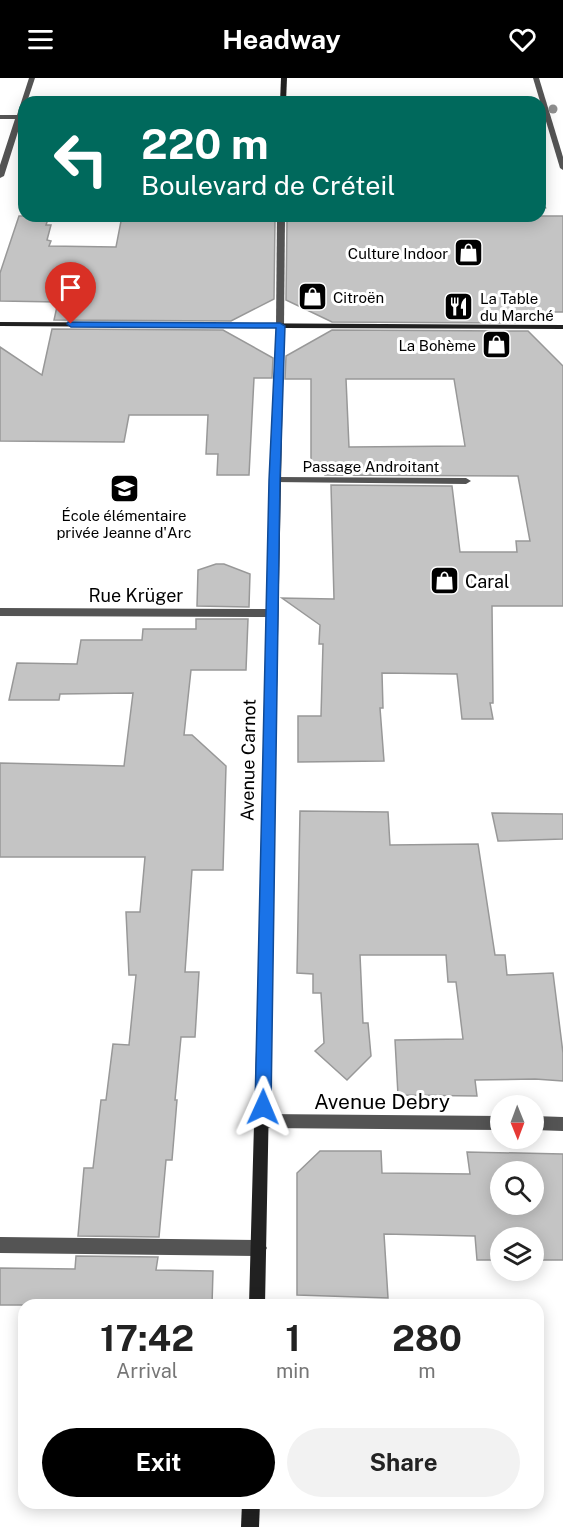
<!DOCTYPE html>
<meta charset="utf-8">
<style>
:root{--surface:#fff;--page:#f2f2f2;--text:#222;--muted:#767676;--accent:#000}
body{margin:0;font-family:"Public Sans",sans-serif;background:var(--page);color:var(--text);height:100vh;display:flex;flex-direction:column;font-size:22px;white-space:nowrap}
*{box-sizing:border-box;margin:0}
p{font-size:20px;color:var(--muted)}
.icon{flex:none;width:33px;height:33px;fill:none;stroke:currentColor;stroke-width:2;stroke-linecap:round;stroke-linejoin:round}
.map{position:relative;flex:1;overflow:hidden}
.sheet{position:absolute;left:18px;top:1221px;width:526px;height:210px;display:flex;flex-direction:column;background:var(--surface);border-radius:18px;box-shadow:0 3px 15px #0003}
.sheet>*{flex:none}
.hud{position:absolute;left:18px;top:18px;width:528px;height:126px;border-radius:18px;box-shadow:0 3px 15px #0003;background:#00695c;color:#fff;overflow:hidden}
.needle{width:39px;rotate:179deg}
.controls{position:absolute;left:490px;top:1017px;display:grid;gap:12px}
.controls a{display:grid;place-items:center;width:54px;height:54px;border-radius:50%;background:var(--surface);box-shadow:0 3px 15px #0003;font-size:30px}
.pin{position:absolute;display:grid;place-items:center;width:51px;height:51px;color:#fff;margin:-62px -26px;border-radius:50% 50% 50% 0;rotate:-45deg;box-shadow:0 0 6px #0007}
.pin .icon{rotate:45deg}
.me{position:absolute;width:66px;margin:-33px;rotate:1deg;stroke-linejoin:round;filter:drop-shadow(0 0 4px #0008)}
.turn{display:flex;align-items:center;gap:21px;height:126px;padding:0 24px;font-size:27px}
.turn .icon{width:78px;height:78px;stroke-width:2.5}
.turn b{display:block;font-size:42px;line-height:51px}
.eta{display:flex;justify-content:space-evenly;align-items:center;height:102px;text-align:center}
.eta b{font-size:36px;font-weight:700;line-height:42px}
.button{display:flex;gap:12px;margin-top:auto;padding:12px 24px}
.button a{flex:1;height:69px;border-radius:36px;background:var(--accent);color:#fff;font-size:24px;font-weight:700;line-height:69px;text-align:center}
.button a+a{background:var(--page);color:var(--text)}
header{display:flex;justify-content:space-between;align-items:center;height:78px;padding:0 24px;background:var(--accent);color:#fff;font-size:27px;font-weight:700}
.map>svg:first-child{display:block}
.building{fill:#c4c4c4;stroke:#989898;stroke-width:1.5;fill-rule:evenodd}
.lines{fill:none;stroke-linecap:round;stroke-linejoin:round}
.path{stroke:#767676;stroke-width:2;stroke-dasharray:1 1.5;stroke-linecap:butt}
.lane{fill:#545454;fill-rule:evenodd}
.street{fill:#545454;fill-rule:evenodd}
.secondary{fill:#212121;fill-rule:evenodd}
.tree{fill:#8e8e8e}
.route{fill:#1a73e8;stroke:#114b97;stroke-width:1.5}
.labels{text-anchor:middle;dominant-baseline:central;stroke-width:6;stroke-linejoin:round;paint-order:stroke}
.far-poi-label{font-size:15px;fill:#000;stroke:#fff;text-anchor:end}
.far-street-label{font-size:15px;fill:#000;stroke:#fff}
.poi-label{font-size:18px;fill:#000;stroke:#fff;text-anchor:start}
.street-label{font-size:18px;fill:#000;stroke:#fff}
.near-street-label{font-size:21px;fill:#000;stroke:#fff}
</style>
<header><svg class="icon" aria-label="menu" viewBox="0 0 24 24"><path d="M4 6h16M4 12h16M4 18h16"/></svg>Headway<svg class="icon" aria-label="heart" viewBox="0 0 24 24"><path d="M12 20l-8-8c-3-5 5-10 8-4 3-6 11-1 8 4z"/></svg></header>
<div class="map">
<svg width="563" height="1449" viewBox="0 0 563 1449">
<rect width="100%" height="100%" fill="#fff"/>
<g class="building">
<polygon points="19,138 49,138 46,147 51,147 47,162 51,163 49,168 116,169 122,138 220,138 220,141 275,142 274,221 231,243 54,242 58,224 0,223 0,195"/>
<polygon points="300,138 563,138 563,234 511,234 521,245 332,244 286,222 287,142 300,142"/>
<polygon points="52,251 223,252 273,280 272,300 254,300 249,397 217,397 218,376 206,376 208,337 129,337 124,364 0,363 0,269 42,297"/>
<path d="M332,252L528,253L563,288V528H492L493,625H490L493,641H462L457,596L382,595L383,630H380L384,683L298,684V638H321L323,566H319L320,547L282,520L334,521L331,407L452,408L460,474H517L516,463H530L518,398L325,397L324,388H311V301H285L286,278ZM346,301H454L465,368L349,369Z"/>
<polygon points="216,486 224,486 250,496 249,529 197,528 198,492"/>
<polygon points="196,541 248,541 246,592 191,592 184,657 192,657 226,688 223,792 192,792 185,894 199,894 195,959 181,959 175,1022 177,1022 172,1082 166,1082 159,1159 78,1158 84,1090 93,1090 101,1022 106,1022 113,966 129,967 136,897 129,897 126,834 140,834 145,779 0,779 0,685 124,688 133,615 60,616 59,622 9,622 17,585 77,586 81,562 142,562 143,551 196,551"/>
<polygon points="300,733 388,734 390,767 478,766 495,877 505,877 507,897 553,895 563,975 563,1003 535,1001 475,1002 477,1018 398,1017 395,962 463,961 456,904 448,904 446,877 360,877 363,945 368,945 371,978 347,1002 315,973 324,965 321,915 313,915 313,896 297,895"/>
<polygon points="492,735 563,736 563,761 498,763"/>
<path d="M320,1073H381L382,1095L470,1096L467,1074L563,1076V1182H534V1160H501V1182H477L475,1158L384,1156L388,1220L297,1217V1095ZM501,1094H534V1126H501Z"/>
<polygon points="76,1178 158,1179 156,1192 213,1193 212,1227 0,1227 0,1190 75,1191"/>
</g>
<g class="lines">
<polyline class="path" points="543,131 547,129"/>
<g class="lane">
<polygon points="275,399 466,400 471,403 466,406 272,404 270,402"/>
<polygon points="0,1159 259,1162 264,1165 267,1170 264,1175 259,1178 0,1175"/>
</g>
<g class="street">
<polygon points="29,0 35,0 27,24 24,24 24,41 22,41 4,98 0,100 0,87 15,41 0,41 0,37 17,37"/>
<polygon points="533,0 539,0 563,79 563,92 560,90"/>
<polygon points="277,138 285,138 284,248 280,250 276,248"/>
<polygon points="0,530 272,531 277,535 272,539 0,538"/>
<polygon points="263,1036 501,1038 501,1052 263,1050 258,1048 256,1043 258,1038"/>
<polygon points="534,1038 563,1039 563,1053 534,1052"/>
</g>
<g class="secondary">
<polygon points="281,0 287,0 286,24 280,24"/>
<polygon points="0,244 563,247 563,251 284,250 265,1227 249,1227 276,250 0,248"/>
<polygon points="242,1425 260,1425 259,1449 241,1449"/>
</g>
</g>
<circle class="tree" cx="553" cy="31" r="4.5"/>
<polygon class="route" points="68,244 280,245 285,248 280,402 271,1029 269,1034 263,1037 257,1034 255,1029 269,402 276,250 71,249 67,246"/>
<defs>
<symbol id="shop-square" viewBox="-11 -11 22 22"><rect x="-9" y="-9" width="18" height="18" rx="4" fill="#000" stroke="#fff"/><path d="M-5-2.5h2.3a2.7 3.5 0 0 1 5.4 0H5L5.5 6h-11ZM-1.5-2.5h3a1.5 2.3 0 0 0-3 0Z" fill="#fff"/></symbol>
<symbol id="restaurant-square" viewBox="-11 -11 22 22"><rect x="-9" y="-9" width="18" height="18" rx="4" fill="#000" stroke="#fff"/><path d="M-5-6h1v4h1v-4h1v4h1v-4h1v5L-1.5 .5V6h-2V.5L-5-1ZM5-6V6H3V1.5H1.5Q1.5-4 5-6Z" fill="#fff"/></symbol>
<symbol id="school-square" viewBox="-11 -11 22 22"><rect x="-9" y="-9" width="18" height="18" rx="4" fill="#000" stroke="#fff"/><path d="M0-5L7-2L0 1L-7-2ZM-4 1L0 2.5L4 1V4Q0 6-4 4Z" fill="#fff"/></symbol>
</defs>
<g fill-rule="evenodd">
<use href="#shop-square" x="452" y="158" width="33" height="33"/>
<use href="#shop-square" x="296" y="202" width="33" height="33"/>
<use href="#restaurant-square" x="442" y="212" width="33" height="33"/>
<use href="#shop-square" x="480" y="250" width="33" height="33"/>
<use href="#school-square" x="108" y="394" width="33" height="33"/>
<use href="#shop-square" x="428" y="486" width="33" height="33"/>
</g>
<g class="labels">
<g class="far-poi-label">
<text x="448" y="175">Culture Indoor</text>
<text x="333" y="219" text-anchor="start">Citroën</text>
<text x="480" y="220" text-anchor="start">La Table<tspan x="480" dy="17">du Marché</tspan></text>
<text x="476" y="267">La Bohème</text>
<text x="124" y="437" text-anchor="middle">École élémentaire<tspan x="124" dy="17">privée Jeanne d'Arc</tspan></text>
</g>
<g class="far-street-label">
<text x="371" y="388">Passage Androitant</text>
</g>
<g class="poi-label">
<text x="465" y="503">Caral</text>
</g>
<g class="street-label">
<text x="136" y="517">Rue Krüger</text>
<text transform="translate(248 682) rotate(-89)">Avenue Carnot</text>
</g>
<g class="near-street-label">
<text x="382" y="1023">Avenue Debry</text>
</g>
</g>
</svg>
<div class="controls">
<a><svg class="needle" viewBox="-14 -14 28 28"><path d="M0-13l5 13h-10z" fill="#e53935"/><path d="M0 13l5-13h-10z" fill="#767676"/></svg></a>
<a><svg class="icon" aria-label="search" viewBox="0 0 24 24"><circle cx="10" cy="10" r="6"/><path d="M15 15l6 6"/></svg></a>
<a><svg class="icon" aria-label="layers" viewBox="0 0 24 24"><path d="M12 4l9 5-9 5-9-5zM3 14l9 5 9-5"/></svg></a>
</div>
<div class="pin" style="left:71px;top:246px;background:#d93025"><svg class="icon" aria-label="arrive" viewBox="0 0 24 24"><path d="M6 21V4h12l-3 4 3 4H6"/></svg></div>
<svg class="me" style="left:263px;top:1029px" viewBox="-20 -20 40 40"><path d="M0-17L14 15 0 8-14 15z" fill="#1a73e8" stroke="#fff" stroke-width="4"/></svg>
<div class="hud">
<div class="turn"><svg class="icon" aria-label="left" viewBox="0 0 24 24"><path d="M17 20v-9H6M10 6l-5 5 5 5"/></svg><div><b>220 m</b>Boulevard de Créteil</div></div>
</div>
<section class="sheet">
<div class="eta">
<div><b>17:42</b><p>Arrival</p></div>
<div><b>1</b><p>min</p></div>
<div><b>280</b><p>m</p></div>
</div>
<div class="button"><a>Exit</a><a>Share</a></div>
</section>
</div>
